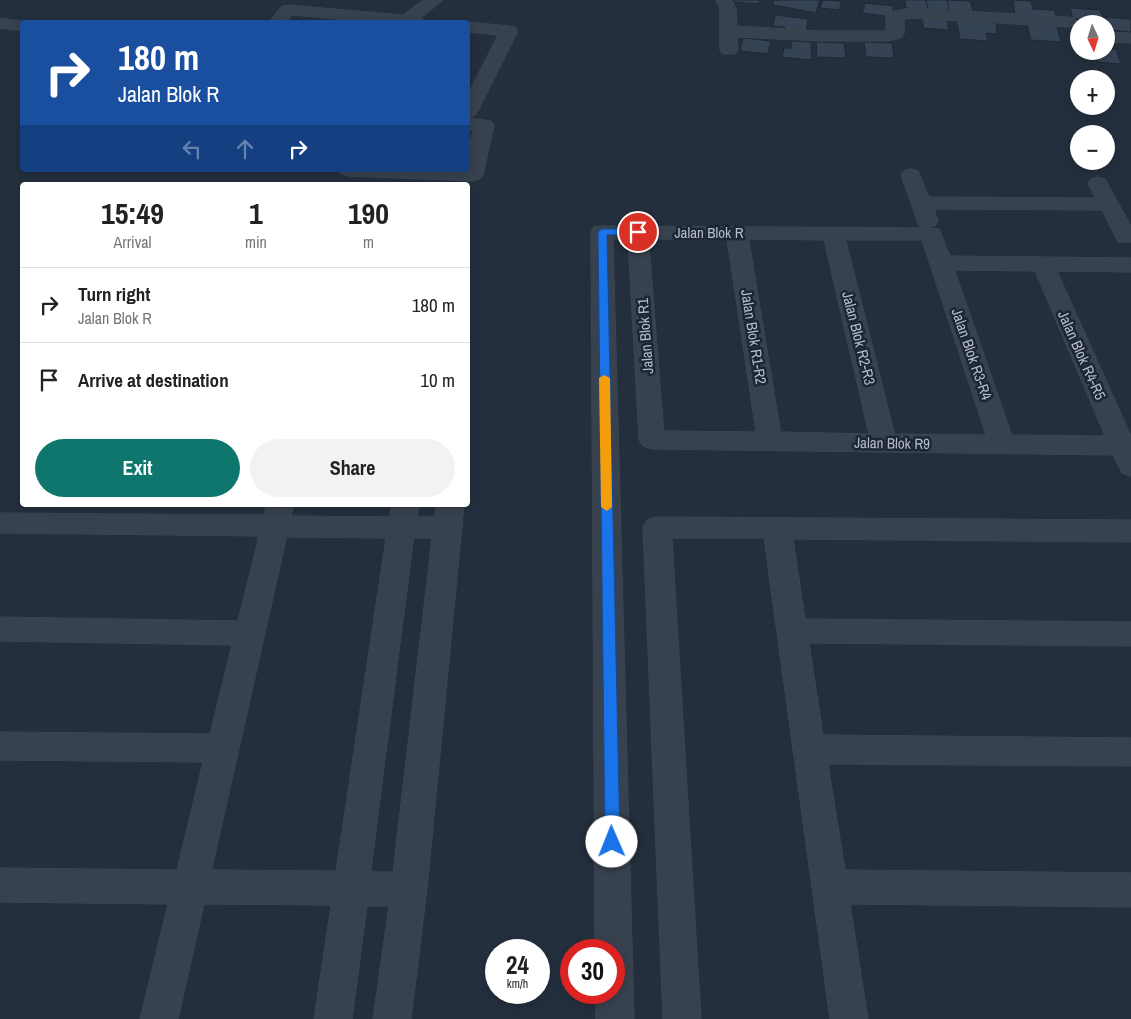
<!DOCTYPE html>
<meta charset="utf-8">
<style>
:root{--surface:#fff;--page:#f2f2f2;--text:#222;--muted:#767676;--line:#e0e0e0;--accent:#0f766e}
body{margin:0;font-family:"Archivo Narrow",sans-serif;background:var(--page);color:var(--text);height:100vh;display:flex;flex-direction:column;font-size:19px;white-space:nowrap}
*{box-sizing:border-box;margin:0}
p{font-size:16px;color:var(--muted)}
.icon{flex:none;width:28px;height:28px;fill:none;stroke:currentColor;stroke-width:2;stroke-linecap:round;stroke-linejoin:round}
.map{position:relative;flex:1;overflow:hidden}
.details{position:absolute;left:20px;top:182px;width:450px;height:325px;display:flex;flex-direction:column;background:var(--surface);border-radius:5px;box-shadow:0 2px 8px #0003}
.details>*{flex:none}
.guide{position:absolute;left:20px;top:20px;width:450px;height:152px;border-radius:5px;box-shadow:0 2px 8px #0003;background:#1a4fa0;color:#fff;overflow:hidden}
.needle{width:32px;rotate:176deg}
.buttons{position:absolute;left:1070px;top:15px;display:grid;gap:10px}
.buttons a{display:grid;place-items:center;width:45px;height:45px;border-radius:50%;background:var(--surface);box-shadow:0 2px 8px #0003;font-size:25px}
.speed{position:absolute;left:485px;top:939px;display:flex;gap:10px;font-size:25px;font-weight:700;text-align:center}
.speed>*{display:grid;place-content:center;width:65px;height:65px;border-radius:50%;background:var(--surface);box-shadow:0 2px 8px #0003;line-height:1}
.speed small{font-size:12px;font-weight:400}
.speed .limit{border:8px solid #d22;background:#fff;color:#111}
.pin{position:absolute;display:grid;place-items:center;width:42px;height:42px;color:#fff;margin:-21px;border:2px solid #fff;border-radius:50%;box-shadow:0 1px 5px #0007}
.me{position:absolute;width:55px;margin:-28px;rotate:359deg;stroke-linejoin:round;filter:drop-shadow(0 0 4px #0008)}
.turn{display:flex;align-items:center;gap:18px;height:105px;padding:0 15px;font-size:22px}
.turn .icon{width:65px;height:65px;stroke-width:2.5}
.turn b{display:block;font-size:35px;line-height:42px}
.lanes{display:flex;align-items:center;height:48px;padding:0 15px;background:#0003;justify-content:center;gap:25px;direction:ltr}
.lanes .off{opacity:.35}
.eta{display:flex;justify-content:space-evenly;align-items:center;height:85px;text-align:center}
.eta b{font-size:30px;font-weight:700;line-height:35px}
.primary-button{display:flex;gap:10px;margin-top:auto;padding:10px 15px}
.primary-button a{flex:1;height:58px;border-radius:30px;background:var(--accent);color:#fff;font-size:20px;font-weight:700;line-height:58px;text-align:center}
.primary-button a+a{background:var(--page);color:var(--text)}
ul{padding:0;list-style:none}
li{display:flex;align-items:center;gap:15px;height:75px;padding:0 15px;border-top:1px solid var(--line)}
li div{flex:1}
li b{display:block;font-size:19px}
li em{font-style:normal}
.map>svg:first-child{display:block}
.building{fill:#364354;stroke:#1f2835}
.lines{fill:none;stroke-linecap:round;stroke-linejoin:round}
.minor-casing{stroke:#414a57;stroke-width:1}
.minor{fill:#38414e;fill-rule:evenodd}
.route{fill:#1a73e8;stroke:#114b97}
.slow{fill:#f59e0b}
.labels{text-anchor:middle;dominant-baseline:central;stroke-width:5;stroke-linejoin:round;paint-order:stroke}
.street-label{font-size:15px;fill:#b4bcc9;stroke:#1d2633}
</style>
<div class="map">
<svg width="1131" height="1019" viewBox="0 0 1131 1019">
<rect width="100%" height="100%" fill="#242f3e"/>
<g class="building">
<polygon points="734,0 759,0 759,4 734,2"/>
<polygon points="774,0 820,0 816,13 773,5"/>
<polygon points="823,0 842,1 839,10 820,8"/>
<polygon points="905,0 926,0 928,9 906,8"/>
<polygon points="926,0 947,0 949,10 928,9"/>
<polygon points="947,0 970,1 973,12 949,10"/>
<polygon points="1013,0 1031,1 1033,9 1054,10 1057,18 1015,15"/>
<polygon points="865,3 894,6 892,17 862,13"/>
<polygon points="1070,8 1100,10 1104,21 1073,19"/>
<polygon points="775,15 808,19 806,33 784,31 785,27 773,26"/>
<polygon points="921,16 946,17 949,30 924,28"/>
<polygon points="1106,17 1131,19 1131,32 1110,30"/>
<polygon points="956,18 983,20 984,22 996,23 997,34 986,33 988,41 960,39"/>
<polygon points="1073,19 1104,21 1104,24 1079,24 1079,31 1077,31"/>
<polygon points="1026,21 1056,23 1061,42 1031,40"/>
<polygon points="743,38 771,41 768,54 740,51"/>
<polygon points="791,41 811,42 812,60 782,57 784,48 792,48"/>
<polygon points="816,42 844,43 846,58 817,57"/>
<polygon points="864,42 892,43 894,58 866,57"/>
<polygon points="1106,49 1116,49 1121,64 1098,62 1094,51 1106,51"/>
</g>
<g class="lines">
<defs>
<g id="minor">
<polygon points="424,0 443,0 421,18 426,22 368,22 292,15 287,22 269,22 282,6 288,5 402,15"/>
<polygon points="716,0 732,0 736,9 737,26 820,31 886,31 886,16 889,12 911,8 1068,17 1074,18 1077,22 1074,26 1068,27 911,18 904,19 904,34 901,38 887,41 820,41 737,37 738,50 735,54 723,54 720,50 720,9"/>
<polygon points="0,18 28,22 22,22 22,31 0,28"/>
<polygon points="465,22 468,22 509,26 515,27 518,31 478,111 475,115 468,117 468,94 498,35 468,32 468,22"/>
<polygon points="1106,32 1131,33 1131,43 1106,42"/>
<polygon points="468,118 491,121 494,125 483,175 480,179 473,181 348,176 341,174 338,170 468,170 468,155 473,130 468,130"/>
<polygon points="911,169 918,171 929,197 1095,198 1088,183 1091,179 1098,177 1105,179 1131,226 1131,242 1118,242 1102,210 934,209 938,221 935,226 927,227 919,226 901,175 904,171"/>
<path d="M602,226L931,228L939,229L950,256L1131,258V272L1057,271L1131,436V476L1122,473L1113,455L652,449L643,446L639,440L628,239H613L634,1019H596V992H614V950H595L591,232L594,227ZM649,239H727L756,432L664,431ZM749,239L824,240L869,434L781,432ZM846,240H922L986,435L895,434ZM955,270L1035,271L1105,436L1012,435Z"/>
<path d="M266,505H294L291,516L390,517L391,505H419L417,517H435L436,505H464L427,889L411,1019H373L389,906H367L352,1019H314L331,905L204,904L178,1019H140L168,904L0,902V868L177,870L203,762L0,760V732L210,734L232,645L0,641V617L238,621L259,536L0,533V513L264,515ZM287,537L386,538L336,871L212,870ZM414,538H432L393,872H371Z"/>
<polygon points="657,517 1131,520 1131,542 793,539 805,619 1131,622 1131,646 809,643 823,735 1131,738 1131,766 828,764 845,870 1131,873 1131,907 850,904 868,1019 830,1019 764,538 672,538 701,1019 663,1019 643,527 647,520"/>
</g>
</defs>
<use href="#minor" class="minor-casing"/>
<use href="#minor" class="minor"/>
</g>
<polygon class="route" points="638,229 641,230 641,234 607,235 620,842 617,847 612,849 607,847 605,842 598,232 602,229"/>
<polygon class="slow" points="604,375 610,378 612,507 607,511 601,507 599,378"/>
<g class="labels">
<g class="street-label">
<text x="709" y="232">Jalan Blok R</text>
<text transform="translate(645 336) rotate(-94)">Jalan Blok R1</text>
<text transform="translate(754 337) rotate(81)">Jalan Blok R1-R2</text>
<text transform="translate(859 338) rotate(76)">Jalan Blok R2-R3</text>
<text transform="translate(972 354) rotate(71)">Jalan Blok R3-R4</text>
<text transform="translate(1082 355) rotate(66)">Jalan Blok R4-R5</text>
<text transform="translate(892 443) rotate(1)">Jalan Blok R9</text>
</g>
</g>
</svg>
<div class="buttons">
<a><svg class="needle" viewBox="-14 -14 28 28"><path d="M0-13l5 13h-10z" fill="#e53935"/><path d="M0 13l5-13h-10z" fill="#767676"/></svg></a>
<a>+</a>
<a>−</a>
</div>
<div class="speed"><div>24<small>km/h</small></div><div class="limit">30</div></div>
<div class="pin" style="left:638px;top:232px;background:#d93025"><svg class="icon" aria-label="arrive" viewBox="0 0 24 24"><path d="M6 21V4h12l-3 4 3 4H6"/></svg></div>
<svg class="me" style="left:612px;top:842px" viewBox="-20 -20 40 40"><circle r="19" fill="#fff"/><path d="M0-13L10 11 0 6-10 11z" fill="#1a73e8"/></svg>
<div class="guide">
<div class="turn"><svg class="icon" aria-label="right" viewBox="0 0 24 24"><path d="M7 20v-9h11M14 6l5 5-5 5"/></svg><div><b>180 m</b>Jalan Blok R</div></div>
<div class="lanes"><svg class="icon off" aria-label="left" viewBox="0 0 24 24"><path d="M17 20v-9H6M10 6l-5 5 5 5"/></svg><svg class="icon off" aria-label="ahead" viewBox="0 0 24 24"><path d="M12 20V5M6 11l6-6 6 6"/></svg><svg class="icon" aria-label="right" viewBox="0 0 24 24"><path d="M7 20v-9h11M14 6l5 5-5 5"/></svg></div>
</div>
<section class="details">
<div class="eta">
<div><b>15:49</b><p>Arrival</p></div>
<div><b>1</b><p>min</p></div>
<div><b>190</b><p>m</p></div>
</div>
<ul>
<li><svg class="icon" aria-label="right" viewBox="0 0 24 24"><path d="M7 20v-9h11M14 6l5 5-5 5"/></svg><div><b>Turn right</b><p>Jalan Blok R</p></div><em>180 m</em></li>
<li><svg class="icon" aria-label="arrive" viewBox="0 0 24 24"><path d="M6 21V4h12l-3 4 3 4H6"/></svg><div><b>Arrive at destination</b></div><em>10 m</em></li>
</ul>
<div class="primary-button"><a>Exit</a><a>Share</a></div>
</section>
</div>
